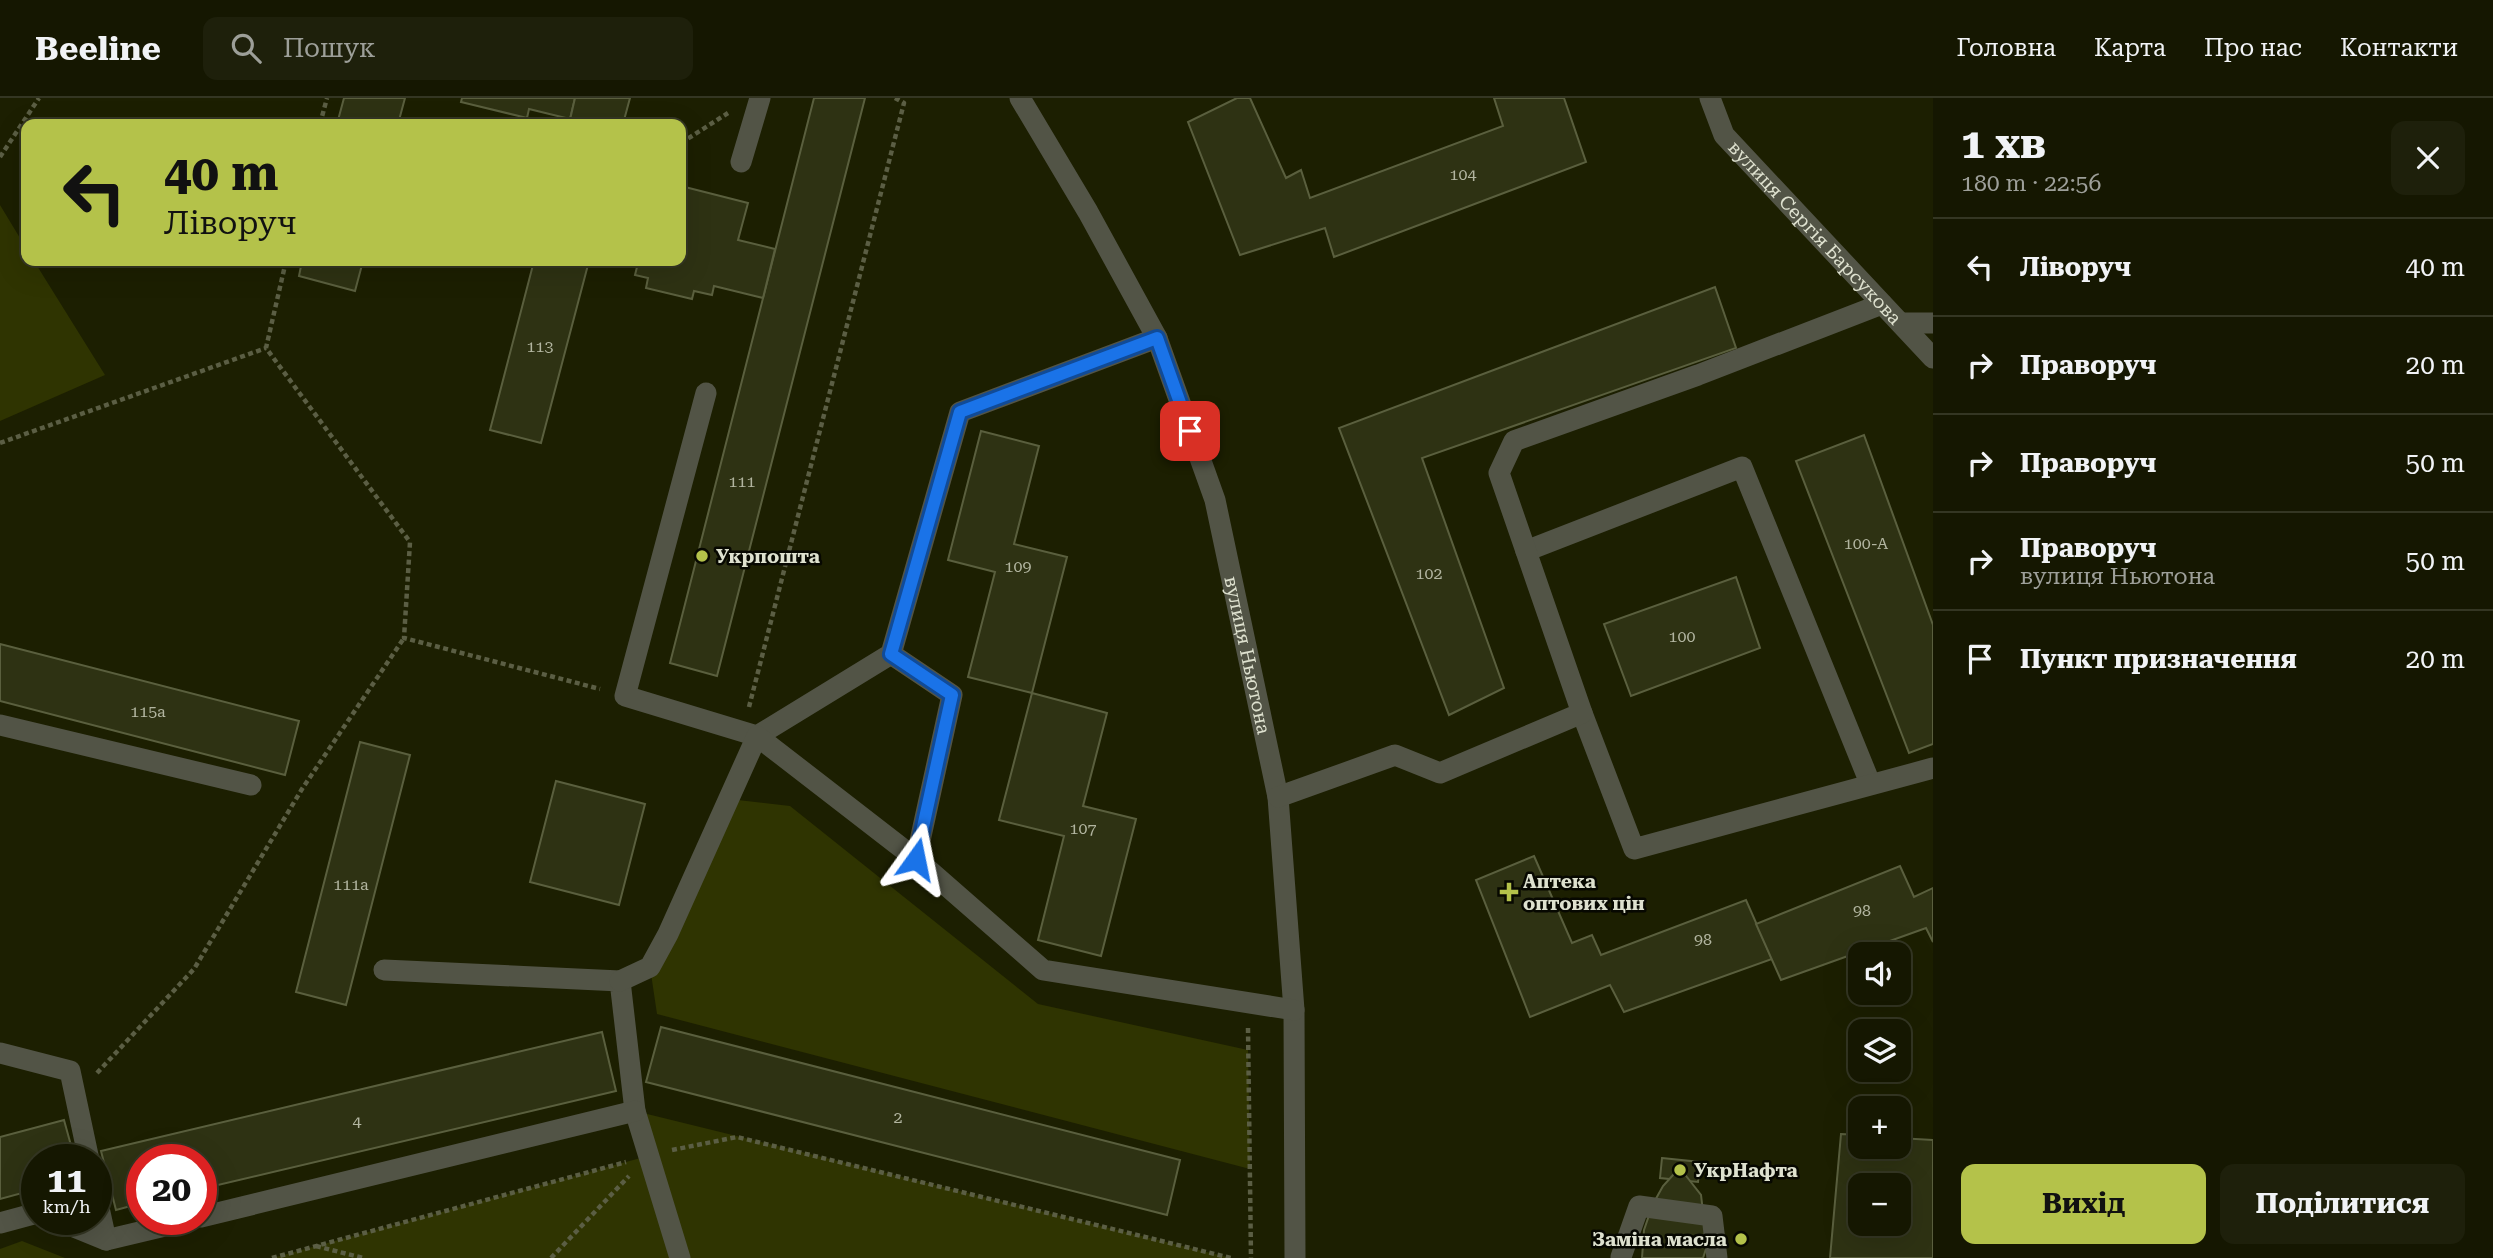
<!DOCTYPE html>
<html lang="uk">
<meta charset="utf-8">
<style>
:root{--surface:#151701;--page:#1e200b;--text:#f1f3f6;--muted:#9d9f99;--line:#343623;--accent:#b4c24a}
body{margin:0;font-family:"Roboto Serif",serif;background:var(--page);color:var(--text);height:100vh;display:flex;flex-direction:column;font-size:26px;white-space:nowrap}
*{box-sizing:border-box;margin:0}
p{font-size:23px;color:var(--muted)}
.icon{flex:none;width:38px;height:38px;fill:none;stroke:currentColor;stroke-width:2;stroke-linecap:round;stroke-linejoin:round}
.map{position:relative;flex:1;overflow:hidden}
.panel{display:flex;flex-direction:column;background:var(--surface);width:560px}
.panel>*{flex:none}
.top-card{position:absolute;left:21px;top:21px;width:665px;height:147px;border-radius:14px;box-shadow:0 7px 28px #0002,0 0 0 2px var(--line);background:#b4c24a;color:#111;overflow:hidden}
.controls{position:absolute;left:1848px;top:844px;display:grid;gap:14px}
.controls a{display:grid;place-items:center;width:63px;height:63px;border-radius:14px;background:var(--surface);box-shadow:0 7px 28px #0002,0 0 0 2px var(--line);font-size:35px}
.speed{position:absolute;left:21px;top:1046px;display:flex;gap:14px;font-size:35px;font-weight:700;text-align:center}
.speed>*{display:grid;place-content:center;width:91px;height:91px;border-radius:50%;background:var(--surface);box-shadow:0 7px 28px #0002,0 0 0 2px var(--line);line-height:1}
.speed small{font-size:18px;font-weight:400}
.speed .limit{border:10px solid #d22;background:#fff;color:#111}
.pin{position:absolute;display:grid;place-items:center;width:60px;height:60px;color:#fff;margin:-30px;border-radius:14px;box-shadow:0 4px 10px #0006}
.me{position:absolute;width:77px;margin:-38px;rotate:12deg;stroke-linejoin:round;filter:drop-shadow(0 0 5px #0008)}
.turn{display:flex;align-items:center;gap:24px;height:147px;padding:0 28px;font-size:32px}
.turn .icon{width:91px;height:91px;stroke-width:2.5}
.turn b{display:block;font-size:49px;line-height:60px}
.round{display:grid;place-items:center;flex:none;width:74px;height:74px;border-radius:14px;background:var(--page)}
.overview{display:flex;align-items:center;justify-content:space-between;height:119px;padding:0 28px}
h1{font-size:42px;font-weight:700;line-height:52px}
.primary-button{display:flex;gap:14px;margin-top:auto;padding:14px 28px}
.primary-button a{flex:1;height:80px;border-radius:14px;background:var(--accent);color:#111;font-size:28px;font-weight:700;line-height:80px;text-align:center}
.primary-button a+a{background:var(--page);color:var(--text)}
ul{padding:0;list-style:none}
li{display:flex;align-items:center;gap:21px;height:98px;padding:0 28px;border-top:2px solid var(--line)}
li div{flex:1}
li b{display:block;font-size:26px}
li em{font-style:normal}
header{display:flex;align-items:center;gap:42px;box-sizing:border-box;height:98px;padding:0 35px;background:var(--surface);border-bottom:2px solid var(--line)}
header strong{font-size:33px}
nav{display:flex;gap:38px;margin-inline-start:auto;font-size:24px}
.search{width:490px;height:63px;background:var(--page);display:flex;align-items:center;gap:18px;box-sizing:border-box;padding:0 24px;border-radius:14px;color:var(--muted);font-size:26px}
main{display:flex;flex:1;min-height:0}
.map>svg:first-child{display:block}
.green{fill:#2f3401}
.building{fill:#2e3213;stroke:#5a5f3e;stroke-width:2;fill-rule:evenodd}
.lines{fill:none;stroke-linecap:round;stroke-linejoin:round}
.path{stroke:#5b5e44;stroke-width:4.5;stroke-dasharray:5 3.5;stroke-linecap:butt}
.minor{stroke:#525446;stroke-width:21}
.route-casing{stroke:#114b97;stroke-width:18}
.route{stroke:#1a73e8;stroke-width:12}
.poi-dot{fill:#b4c24a;stroke:#070801;stroke-width:2.5}
.labels{text-anchor:middle;dominant-baseline:central;stroke-width:5;stroke-linejoin:round;paint-order:stroke}
.number-label{font-size:16px;fill:#b2b5a0}
.street-label{font-size:19px;fill:#dee1cf;stroke:#070801}
.poi-label{font-size:19px;font-weight:bold;fill:#dee1cf;stroke:#070801;text-anchor:start}
</style>
<header>
<strong>Beeline</strong>
<div class="search"><svg class="icon" aria-label="search" viewBox="0 0 24 24"><circle cx="10" cy="10" r="6"/><path d="M15 15l6 6"/></svg>Пошук</div>
<nav><a>Головна</a><a>Карта</a><a>Про нас</a><a>Контакти</a></nav>
</header>
<main>
<div class="map">
<svg width="1933" height="1160" viewBox="0 0 1933 1160">
<rect width="100%" height="100%" fill="#1c1f01"/>
<g class="green">
<polygon points="0,107 26,150 26,163 34,163 105,277 0,323"/>
<polygon points="729,701 790,708 1038,906 1248,952 1250,1071 657,916 650,869"/>
<polygon points="635,1013 1231,1160 272,1160 648,1058"/>
<polygon points="22,1143 65,1160 0,1160 0,1151"/>
</g>
<g class="building">
<polygon points="344,0 405,0 398,26 337,26"/>
<polygon points="462,0 575,0 570,21 529,11 527,20 461,4"/>
<polygon points="575,0 630,0 623,26 569,26"/>
<polygon points="814,0 865,0 717,578 670,565"/>
<polygon points="1237,0 1250,0 1286,80 1301,72 1310,100 1503,28 1494,0 1564,0 1586,64 1334,159 1325,130 1240,157 1188,24"/>
<polygon points="681,88 748,105 738,142 775,151 763,200 714,188 712,197 694,193 692,201 646,190 648,180 635,177 638,165 628,163 681,163"/>
<polygon points="302,163 363,163 355,193 299,178"/>
<polygon points="534,163 589,163 541,345 490,332"/>
<polygon points="1715,189 1736,250 1422,360 1504,590 1449,617 1339,330"/>
<polygon points="981,333 1039,348 1014,446 1067,459 1032,595 968,579 995,474 948,462"/>
<polygon points="1864,337 1933,527 1933,646 1909,655 1796,363"/>
<polygon points="1736,479 1760,550 1631,598 1604,526"/>
<polygon points="0,546 299,623 285,677 0,603"/>
<polygon points="1032,595 1107,615 1083,708 1136,721 1101,858 1038,842 1064,738 999,722"/>
<polygon points="360,644 410,657 346,907 296,894"/>
<polygon points="556,683 645,706 619,807 530,784"/>
<polygon points="1534,758 1572,845 1592,837 1601,857 1746,802 1772,861 1624,914 1610,887 1530,919 1476,782"/>
<polygon points="1900,768 1914,799 1933,790 1933,844 1926,830 1781,882 1756,826"/>
<polygon points="661,929 1180,1062 1167,1117 646,984"/>
<polygon points="602,934 616,993 201,1091 201,1062 142,1062 142,1105 116,1112 101,1053"/>
<polygon points="64,1022 75,1062 37,1062 37,1091 0,1101 0,1039"/>
<path d="M1841,1036L1860,1037V1048H1899V1040L1933,1042V1160H1830ZM1860,1087H1899V1125H1860Z"/>
<polygon points="1662,1060 1700,1064 1698,1084 1660,1080"/>
<polygon points="1683,1074 1701,1097 1707,1148 1703,1160 1642,1160 1644,1132 1653,1106 1663,1088 1674,1076"/>
</g>
<g class="lines">
<g class="path">
<polyline points="320,26 327,0"/>
<polyline points="681,45 728,15"/>
<polyline points="0,59 39,0"/>
<polyline points="286,163 266,250 410,444 404,540 600,591"/>
<polyline points="0,345 266,250"/>
<polyline points="749,609 904,5 895,0"/>
<polyline points="1248,930 1251,1160"/>
<polyline points="97,975 194,871 302,691 404,540"/>
<polyline points="672,1052 737,1039 1231,1160"/>
<polyline points="316,1148 363,1160"/>
<polyline points="272,1160 626,1064"/>
<polyline points="551,1160 629,1078"/>
</g>
<g class="minor">
<path id="s1" d="M1020,0L1088,114L1157,240L1215,402L1278,699L1294,912L1295,1160"/>
<path id="s2" d="M1710,0L1724,37L1933,260"/>
<polyline points="741,64 760,0"/>
<polyline points="1901,225 1933,225"/>
<polyline points="706,295 625,598 757,638 891,556 960,314 1157,240"/>
<polyline points="1526,453 1742,369 1870,685"/>
<polyline points="891,556 952,597 916,761 1043,872 1294,912"/>
<polyline points="1582,615 1634,751 1933,670"/>
<polyline points="0,627 251,687"/>
<polyline points="1278,699 1395,657 1440,675 1582,615 1499,375 1514,343 1698,277 1882,206"/>
<polyline points="384,872 620,883 635,1013 680,1160"/>
<polyline points="620,883 650,869 668,836 757,638 916,761"/>
<polyline points="0,955 70,973 89,1062"/>
<polyline points="96,1096 106,1142 190,1122"/>
<polyline points="201,1119 635,1013"/>
<polyline points="57,1122 106,1142"/>
<polyline points="0,1125 37,1115"/>
<polyline points="1621,1159 1639,1108 1712,1118 1717,1160"/>
</g>
</g>
<g class="lines">
<defs>
<polyline id="route" points="916,761 952,597 891,556 960,314 1157,240 1190,333"/>
</defs>
<use href="#route" class="route-casing"/>
<use href="#route" class="route"/>
</g>
<g class="poi-dot">
<circle cx="702" cy="458" r="7"/>
<path d="M1505.5 783.5h7v7h7v7h-7v7h-7v-7h-7v-7h7z"/>
<circle cx="1680" cy="1072" r="7"/>
<circle cx="1741" cy="1141" r="7"/>
</g>
<g class="labels">
<g class="number-label">
<text x="1463" y="76">104</text>
<text x="540" y="248">113</text>
<text x="742" y="383">111</text>
<text x="1866" y="445">100-А</text>
<text x="1018" y="468">109</text>
<text x="1429" y="475">102</text>
<text x="1682" y="538">100</text>
<text x="148" y="613">115а</text>
<text x="1083" y="730">107</text>
<text x="351" y="786">111а</text>
<text x="1862" y="812">98</text>
<text x="1703" y="841">98</text>
<text x="898" y="1019">2</text>
<text x="357" y="1023">4</text>
</g>
<g class="street-label">
<text stroke="none"><textPath href="#s2" startOffset="173">вулиця Сергія Барсукова</textPath></text>
<text stroke="none"><textPath href="#s1" startOffset="607">вулиця Ньютона</textPath></text>
</g>
<g class="poi-label">
<text x="716" y="458">Укрпошта</text>
<text x="1523" y="783">Аптека<tspan x="1523" dy="22">оптових цін</tspan></text>
<text x="1694" y="1072">УкрНафта</text>
<text x="1727" y="1141" text-anchor="end">Заміна масла</text>
</g>
</g>
</svg>
<div class="controls">
<a><svg class="icon" aria-label="sound" viewBox="0 0 24 24"><path d="M4 9h4l5-4v14l-5-4H4zM17 9q2 3 0 6"/></svg></a>
<a><svg class="icon" aria-label="layers" viewBox="0 0 24 24"><path d="M12 4l9 5-9 5-9-5zM3 14l9 5 9-5"/></svg></a>
<a>+</a>
<a>−</a>
</div>
<div class="speed"><div>11<small>km/h</small></div><div class="limit">20</div></div>
<div class="pin" style="left:1190px;top:333px;background:#d93025"><svg class="icon" aria-label="arrive" viewBox="0 0 24 24"><path d="M6 21V4h12l-3 4 3 4H6"/></svg></div>
<svg class="me" style="left:916px;top:761px" viewBox="-20 -20 40 40"><path d="M0-17L14 15 0 8-14 15z" fill="#1a73e8" stroke="#fff" stroke-width="4"/></svg>
<div class="top-card">
<div class="turn"><svg class="icon" aria-label="left" viewBox="0 0 24 24"><path d="M17 20v-9H6M10 6l-5 5 5 5"/></svg><div><b>40 m</b>Ліворуч</div></div>
</div>
</div>
<section class="panel">
<div class="overview"><div><h1>1 хв</h1><p>180 m · 22:56</p></div><a class="round"><svg class="icon" aria-label="close" viewBox="0 0 24 24"><path d="M6 6l12 12M18 6L6 18"/></svg></a></div>
<ul>
<li><svg class="icon" aria-label="left" viewBox="0 0 24 24"><path d="M17 20v-9H6M10 6l-5 5 5 5"/></svg><div><b>Ліворуч</b></div><em>40 m</em></li>
<li><svg class="icon" aria-label="right" viewBox="0 0 24 24"><path d="M7 20v-9h11M14 6l5 5-5 5"/></svg><div><b>Праворуч</b></div><em>20 m</em></li>
<li><svg class="icon" aria-label="right" viewBox="0 0 24 24"><path d="M7 20v-9h11M14 6l5 5-5 5"/></svg><div><b>Праворуч</b></div><em>50 m</em></li>
<li><svg class="icon" aria-label="right" viewBox="0 0 24 24"><path d="M7 20v-9h11M14 6l5 5-5 5"/></svg><div><b>Праворуч</b><p>вулиця Ньютона</p></div><em>50 m</em></li>
<li><svg class="icon" aria-label="arrive" viewBox="0 0 24 24"><path d="M6 21V4h12l-3 4 3 4H6"/></svg><div><b>Пункт призначення</b></div><em>20 m</em></li>
</ul>
<div class="primary-button"><a>Вихід</a><a>Поділитися</a></div>
</section>
</main>
